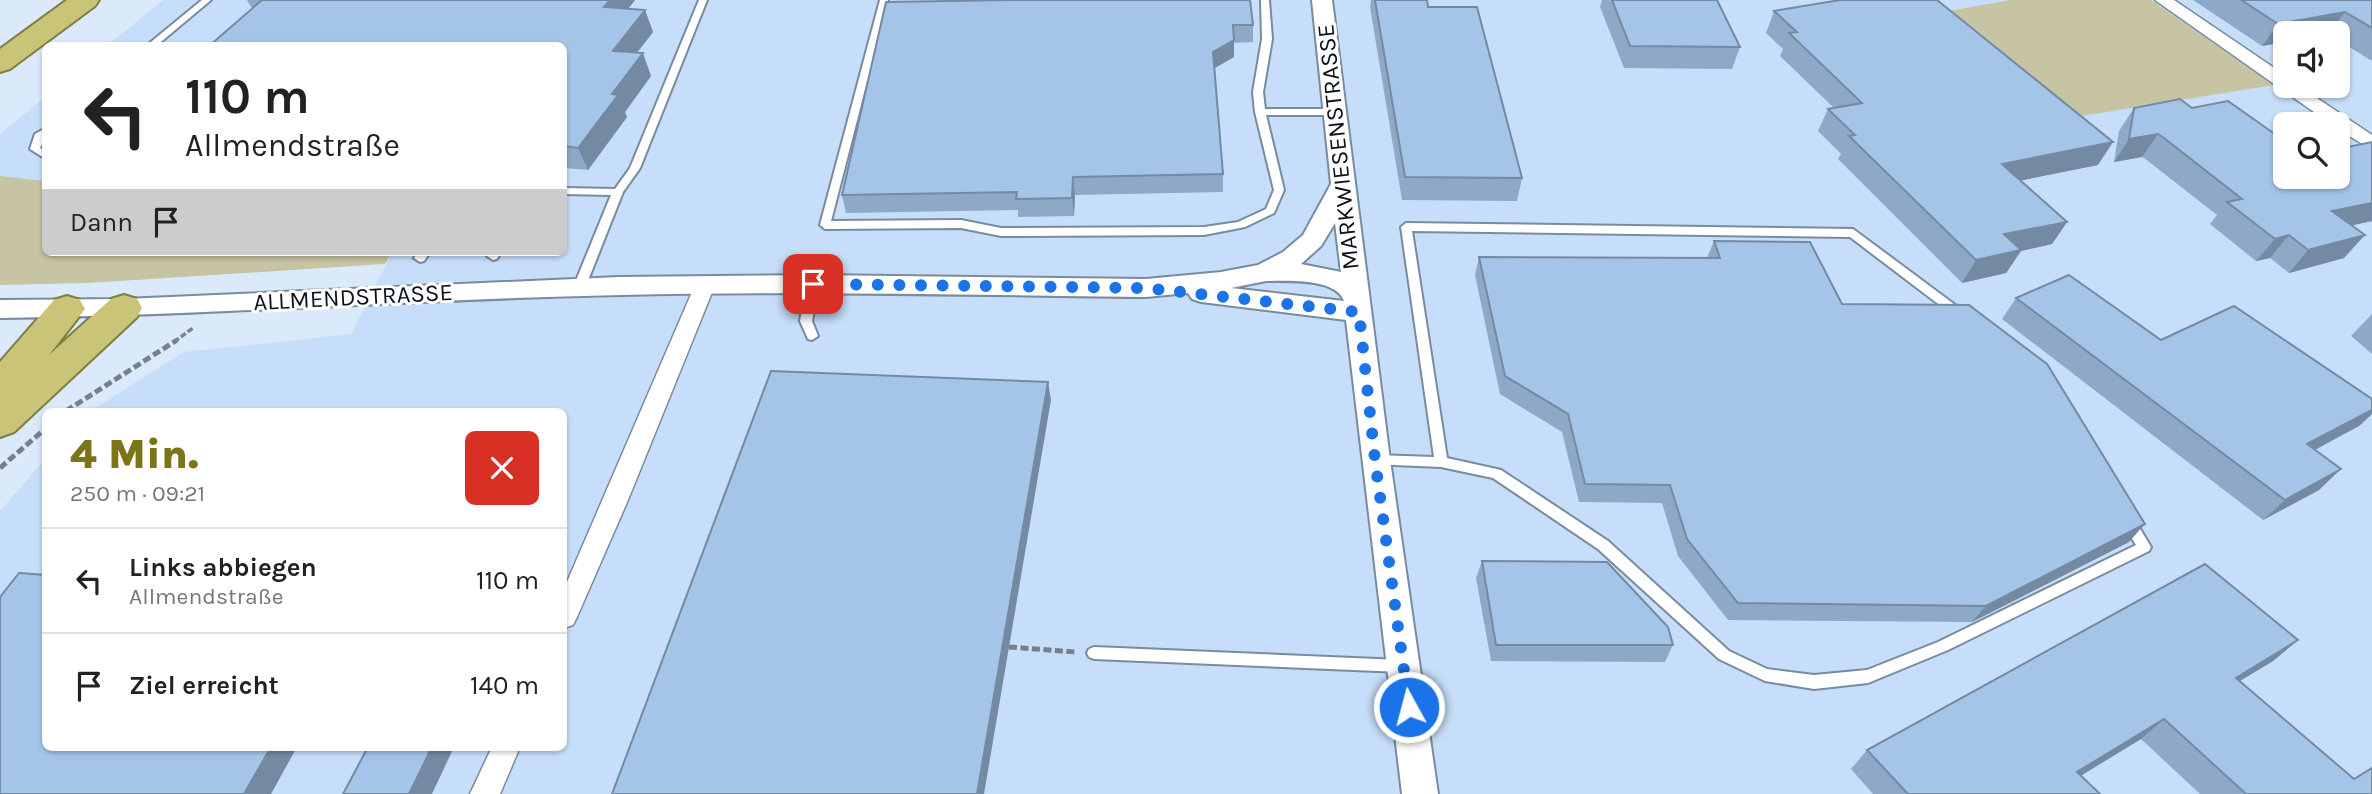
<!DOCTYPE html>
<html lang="de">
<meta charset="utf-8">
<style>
:root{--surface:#fff;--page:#f6f6f6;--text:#222;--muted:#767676;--line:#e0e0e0;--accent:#7c7518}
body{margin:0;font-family:Karla,sans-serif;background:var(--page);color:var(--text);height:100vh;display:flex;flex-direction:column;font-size:26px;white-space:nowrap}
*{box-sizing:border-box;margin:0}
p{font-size:23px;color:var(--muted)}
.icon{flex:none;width:38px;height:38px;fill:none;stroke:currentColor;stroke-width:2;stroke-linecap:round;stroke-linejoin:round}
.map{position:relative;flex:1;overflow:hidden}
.panel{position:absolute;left:42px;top:408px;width:525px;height:343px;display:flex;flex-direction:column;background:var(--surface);border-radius:10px;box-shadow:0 2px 5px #0004}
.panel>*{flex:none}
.guide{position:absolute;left:42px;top:42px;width:525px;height:214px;border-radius:10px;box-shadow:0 2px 5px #0004;background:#fff;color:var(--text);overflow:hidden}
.controls{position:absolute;left:2273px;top:21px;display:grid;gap:14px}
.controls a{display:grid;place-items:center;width:77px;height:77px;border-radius:10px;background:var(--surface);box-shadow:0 2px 5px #0004;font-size:35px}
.pin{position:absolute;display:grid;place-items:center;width:60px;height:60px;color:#fff;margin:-30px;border-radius:14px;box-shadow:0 4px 10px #0006}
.me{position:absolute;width:77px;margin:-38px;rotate:353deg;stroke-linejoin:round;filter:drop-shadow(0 0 5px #0008)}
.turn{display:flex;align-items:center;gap:24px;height:147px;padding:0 28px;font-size:32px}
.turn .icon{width:91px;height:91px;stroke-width:2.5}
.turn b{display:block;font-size:49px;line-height:60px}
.then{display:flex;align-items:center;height:66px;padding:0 28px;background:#0003;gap:14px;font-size:26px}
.round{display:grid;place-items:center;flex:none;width:74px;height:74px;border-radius:10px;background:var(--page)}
.summary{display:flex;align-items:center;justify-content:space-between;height:119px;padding:0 28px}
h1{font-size:42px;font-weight:800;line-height:52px;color:var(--accent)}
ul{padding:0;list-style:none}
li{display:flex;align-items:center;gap:21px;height:105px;padding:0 28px;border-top:2px solid var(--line)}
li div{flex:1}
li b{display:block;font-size:26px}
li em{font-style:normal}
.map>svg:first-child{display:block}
.built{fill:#c6def9;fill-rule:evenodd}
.green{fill:#c6c4a3}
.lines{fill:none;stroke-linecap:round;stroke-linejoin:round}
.service-casing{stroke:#798b9e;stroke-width:4}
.minor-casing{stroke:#798b9e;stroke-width:3}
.tertiary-casing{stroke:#798b9e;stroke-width:4}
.trunk-casing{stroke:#7f7d41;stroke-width:4}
.path-far1{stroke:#76818d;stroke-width:3.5;stroke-dasharray:6 2.5;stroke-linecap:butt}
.path{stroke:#76818d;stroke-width:5;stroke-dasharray:8 3.5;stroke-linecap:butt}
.service{fill:#fff;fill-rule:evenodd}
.minor{fill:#fff;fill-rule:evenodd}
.tertiary{fill:#fff;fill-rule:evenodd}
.trunk{fill:#cac478;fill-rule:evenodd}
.wall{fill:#8ea9c8}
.shaded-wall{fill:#748aa2}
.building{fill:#a5c5e8;stroke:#748aa2;stroke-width:2}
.route{stroke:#1a73e8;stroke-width:12;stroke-dasharray:0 21.6}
.labels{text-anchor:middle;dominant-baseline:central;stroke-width:6;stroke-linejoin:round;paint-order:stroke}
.street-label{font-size:24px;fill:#0d131a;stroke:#fff}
</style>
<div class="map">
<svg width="2372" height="794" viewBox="0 0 2372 794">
<rect width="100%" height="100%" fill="#dbeafb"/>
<g class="built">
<path d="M163,0H2372V794H0V511L45,459L46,747H564V411H90L184,352L351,334L392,252H564V46L108,45ZM2286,33H2338V86H2286ZM2286,124H2338V177H2286Z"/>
<polygon points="45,97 45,181 0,176 0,134"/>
</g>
<g class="green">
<polygon points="2011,0 2151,0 2274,85 2069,118 1937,13"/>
<polygon points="0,176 45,181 46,252 392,252 385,264 88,283 0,285"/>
</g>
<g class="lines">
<defs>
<g id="service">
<polygon points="202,0 211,0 156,46 146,46"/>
<polygon points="699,0 707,0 640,168 623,192 585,288 579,292 575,291 573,288 611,195 564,194 564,188 615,189 630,168"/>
<polygon points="880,0 888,0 831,221 961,220 1001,228 1204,227 1238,222 1266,209 1274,190 1255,112 1253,92 1262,39 1261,0 1269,0 1272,39 1263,92 1265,109 1334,109 1339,112 1334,115 1266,115 1284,190 1274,213 1245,227 1204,235 1001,236 961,228 825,229 820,225"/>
<polygon points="46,128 46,136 40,148 46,151 46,159 30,149 35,134"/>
<polygon points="1406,223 1853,229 1962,310 1964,313 1962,316 1954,316 1850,237 1412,231 1447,458 1501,470 1608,541 1729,651 1767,669 1814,675 1867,670 1938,642 2136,545 2121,521 2123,517 2128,516 2133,517 2151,547 2149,551 1948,650 1868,683 1814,689 1765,681 1719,659 1598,549 1493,478 1441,467 1370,464 1369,460 1370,456 1375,455 1434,457 1401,227"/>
<polygon points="418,252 430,252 424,261 420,262 414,258"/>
<polygon points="489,252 501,252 497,259 493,260 487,256"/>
<polygon points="813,280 819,284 812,321 818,336 812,340 808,339 800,321 807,284"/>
<polygon points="1094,647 1401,660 1406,661 1408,666 1406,671 1401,672 1094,659 1089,657 1087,653 1089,649"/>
</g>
<g id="minor">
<polygon points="2155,0 2174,0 2286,76 2286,86 2299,86 2372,135 2372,150 2338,129 2338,124 2331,124"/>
<polygon points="705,278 712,280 715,285 628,500 577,617 573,625 564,628 564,589 695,285 698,280"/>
<polygon points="492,747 520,747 500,794 470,794"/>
</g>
<path id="tertiary" d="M1312,0H1332L1390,460L1438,794H1402L1346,320L1201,302L1192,299L1188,293L1146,297C971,295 797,291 622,295C414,299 208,316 0,318V300L124,299L619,277L813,275L1146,279L1221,272L1258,265L1283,252L1303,235L1331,184ZM1335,223L1341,272L1301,264L1321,246ZM1266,281C1286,281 1336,278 1344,301L1231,288Z"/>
<g id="trunk">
<polygon points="67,0 99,0 95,6 10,69 0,72 0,49"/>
<polygon points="124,295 137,299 142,308 137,317 14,432 0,437 0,362 54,300 67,296 80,300 85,309 49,355 111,299"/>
</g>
</defs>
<use href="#service" class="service-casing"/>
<use href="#minor" class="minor-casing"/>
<use href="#tertiary" class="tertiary-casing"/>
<use href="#trunk" class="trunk-casing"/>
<polyline class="path-far1" points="174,342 193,328"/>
<g class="path">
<polyline points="66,411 177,340"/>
<polyline points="0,468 46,428"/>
<polyline points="1009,647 1076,652"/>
</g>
<use href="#service" class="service"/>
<use href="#minor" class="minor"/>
<use href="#tertiary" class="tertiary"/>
<use href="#trunk" class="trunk"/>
</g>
<g class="wall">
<polygon points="247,0 635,0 628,9 645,10 653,32 637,53 651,76 625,112 627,117 588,170 564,168 564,46 252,8"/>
<polygon points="1371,0 1427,0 1428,7 1522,178 1517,201 1402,200 1370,7"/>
<polygon points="1602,0 1717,0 1740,47 1732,69 1624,68 1600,7"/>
<polygon points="2193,0 2372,0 2372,61 2338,40 2338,33 2286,33 2286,42 2262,46"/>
<polygon points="886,2 1253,25 1253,42 1234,43 1234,57 1215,68 1223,174 1223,192 1075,195 1074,216 1018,217 1018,210 846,213 842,195"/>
<polygon points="1774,11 2098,165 2021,180 2067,222 2052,244 2021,251 2006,273 1962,283 1838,159 1841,154 1818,131 1828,109 1834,108 1780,56 1783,49 1766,33"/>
<polygon points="2134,108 2192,108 2372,221 2352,225 2344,258 2289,273 2270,258 2256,261 2210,224 2217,215 2148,161 2142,157 2114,162 2119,131"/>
<polygon points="1714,241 1842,304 2129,542 1972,622 1728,620 1678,556 1662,503 1579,502 1562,432 1500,394 1475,275 1479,257 1707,258"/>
<polygon points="2016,298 2161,340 2372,399 2372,414 2359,426 2315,450 2319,490 2263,520 2002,319"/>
<polygon points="2372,314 2372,354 2351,336"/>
<polygon points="1482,561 1673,645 1665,662 1491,661 1476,578"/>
<polygon points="2298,640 2273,661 2240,681 2372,794 2200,794 2141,739 2081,775 2100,794 1873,794 1851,769 1867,750"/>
</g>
<g class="shaded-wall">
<polygon points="610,0 635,0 612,29 604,7"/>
<polygon points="645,10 653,32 621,73 613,51"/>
<polygon points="2345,12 2329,33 2286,33 2286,42 2262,46 2278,24"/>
<polygon points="1234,40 1234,57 1213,69 1213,52"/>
<polygon points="643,53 651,76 625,112 627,117 588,170 578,148 612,94"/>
<polygon points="2158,134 2142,157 2114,162 2129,139"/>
<polygon points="2113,142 2098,165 1989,187 2002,164"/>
<polygon points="1073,177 1075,195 1074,216 1072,198"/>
<polygon points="2372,203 2372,221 2313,234 2332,211"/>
<polygon points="2067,222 2052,244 2021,251 2006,273 1962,283 1976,260 2004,234"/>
<polygon points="2289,235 2270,258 2256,261 2275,239"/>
<polygon points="2365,235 2344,258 2289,273 2308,250"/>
<polygon points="1048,382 1051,400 984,794 977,794"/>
<polygon points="2372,410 2372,414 2359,426 2286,465 2307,444"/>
<polygon points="2341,469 2319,490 2263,520 2285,500"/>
<polygon points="2145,524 2129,542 1972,622 1986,606"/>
<polygon points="2298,640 2273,661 2211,698 2236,678"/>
<polygon points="2164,719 2141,739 2056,791 2077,772"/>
<polygon points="271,747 297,747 271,794 244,794"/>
<polygon points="432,747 454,747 432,794 409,794"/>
</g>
<g class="building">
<polygon points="262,0 610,0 604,7 645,10 613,51 643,53 612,94 618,95 578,148 564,146 564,46 209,46"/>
<polygon points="1010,0 1250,0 1253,25 1233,25 1234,40 1213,52 1223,174 1073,177 1072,198 1016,199 1017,192 842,195 886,2"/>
<polygon points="1375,0 1427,0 1428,7 1477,7 1522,178 1405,177"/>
<polygon points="1612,0 1717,0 1740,47 1630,46"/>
<polygon points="1840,0 1937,0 2113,142 2002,164 2067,222 2004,234 2021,250 1976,260 1849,136 1855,135 1828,109 1862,103 1789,33 1797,32 1774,11"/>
<polygon points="2241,0 2372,0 2372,28 2345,12 2278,24"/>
<polygon points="2180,99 2192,108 2228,101 2286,142 2286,177 2338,177 2338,149 2372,142 2372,203 2332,211 2365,235 2308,250 2289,235 2275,239 2227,202 2242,199 2164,138 2158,134 2129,139 2134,108"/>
<polygon points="1714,241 1810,242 1842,304 1969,305 2047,364 2145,524 1986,606 1738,603 1687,539 1670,485 1585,484 1568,414 1505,376 1479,257 1720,258"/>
<polygon points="2069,275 2161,340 2234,306 2372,399 2372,410 2307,444 2341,469 2285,500 2016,298"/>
<polygon points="771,371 1048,382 977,794 612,794"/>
<polygon points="1482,561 1607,562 1668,627 1673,645 1496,645"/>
<polygon points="2205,564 2298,640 2236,678 2354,779 2372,768 2372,794 2246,794 2164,719 2077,772 2100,794 1908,794 1867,750"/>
<polygon points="19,573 46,575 46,747 271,747 244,794 0,794 0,597"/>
<polygon points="368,747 432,747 409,794 343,794"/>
</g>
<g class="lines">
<polyline class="route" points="813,284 1146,288 1359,312 1375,460 1409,707"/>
</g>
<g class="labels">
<g class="street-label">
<text transform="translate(1338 147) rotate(-96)">MARKWIESENSTRASSE</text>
<text transform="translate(353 297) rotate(-3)">ALLMENDSTRASSE</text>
</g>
</g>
</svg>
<div class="controls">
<a><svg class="icon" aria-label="sound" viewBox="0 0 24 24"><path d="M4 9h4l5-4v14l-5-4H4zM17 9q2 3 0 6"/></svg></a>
<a><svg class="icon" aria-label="search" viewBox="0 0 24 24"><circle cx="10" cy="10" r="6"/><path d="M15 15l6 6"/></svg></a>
</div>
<div class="pin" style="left:813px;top:284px;background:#d93025"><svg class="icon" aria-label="arrive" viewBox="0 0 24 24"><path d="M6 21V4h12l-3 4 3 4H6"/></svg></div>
<svg class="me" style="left:1409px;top:707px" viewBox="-20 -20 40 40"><circle r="17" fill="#1a73e8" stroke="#fff" stroke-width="3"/><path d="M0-11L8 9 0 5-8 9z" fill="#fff"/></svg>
<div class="guide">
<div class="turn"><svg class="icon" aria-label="left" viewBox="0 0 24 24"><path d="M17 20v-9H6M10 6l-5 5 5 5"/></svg><div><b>110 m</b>Allmendstraße</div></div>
<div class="then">Dann<svg class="icon" aria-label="arrive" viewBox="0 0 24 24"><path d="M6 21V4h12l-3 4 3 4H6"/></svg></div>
</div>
<section class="panel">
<div class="summary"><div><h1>4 Min.</h1><p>250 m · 09:21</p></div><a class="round" style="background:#d93025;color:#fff"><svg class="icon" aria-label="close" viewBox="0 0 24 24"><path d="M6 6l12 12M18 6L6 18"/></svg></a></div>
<ul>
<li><svg class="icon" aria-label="left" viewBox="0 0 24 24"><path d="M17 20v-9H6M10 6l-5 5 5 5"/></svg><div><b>Links abbiegen</b><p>Allmendstraße</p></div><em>110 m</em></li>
<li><svg class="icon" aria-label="arrive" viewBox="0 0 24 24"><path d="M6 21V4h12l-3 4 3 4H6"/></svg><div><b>Ziel erreicht</b></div><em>140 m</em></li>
</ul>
</section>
</div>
